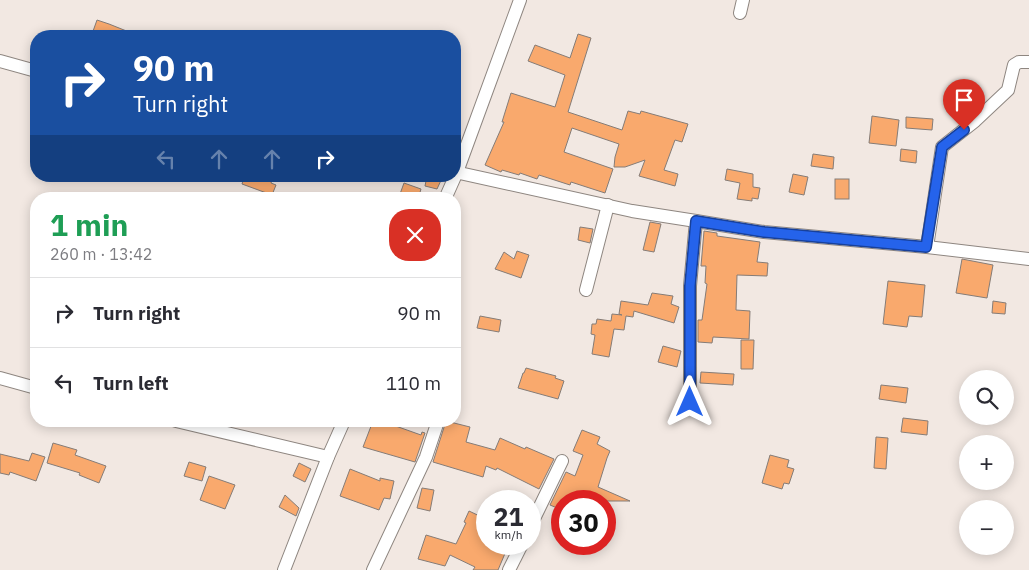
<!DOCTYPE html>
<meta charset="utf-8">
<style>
:root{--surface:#fff;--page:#f2f2f3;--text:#2b2b33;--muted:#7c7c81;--line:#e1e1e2}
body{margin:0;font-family:"IBM Plex Sans",sans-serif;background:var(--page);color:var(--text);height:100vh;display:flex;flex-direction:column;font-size:19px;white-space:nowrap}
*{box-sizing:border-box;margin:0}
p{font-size:16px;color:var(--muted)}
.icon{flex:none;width:28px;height:28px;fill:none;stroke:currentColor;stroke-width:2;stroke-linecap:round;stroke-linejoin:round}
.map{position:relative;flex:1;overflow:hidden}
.details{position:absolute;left:30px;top:192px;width:431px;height:235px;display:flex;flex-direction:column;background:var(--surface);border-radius:20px;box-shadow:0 2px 12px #0003}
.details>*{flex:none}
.top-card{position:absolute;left:30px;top:30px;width:431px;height:152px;border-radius:20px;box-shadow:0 2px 12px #0003;background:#1a4fa0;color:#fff;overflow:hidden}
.controls{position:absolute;left:959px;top:370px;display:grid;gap:10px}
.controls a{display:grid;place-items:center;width:55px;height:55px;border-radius:50%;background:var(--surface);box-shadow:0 2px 12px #0003;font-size:25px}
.speed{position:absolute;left:476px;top:490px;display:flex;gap:10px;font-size:25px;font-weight:700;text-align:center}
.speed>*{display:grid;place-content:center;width:65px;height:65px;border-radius:50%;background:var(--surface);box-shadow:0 2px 12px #0003;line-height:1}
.speed small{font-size:12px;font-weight:400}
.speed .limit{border:8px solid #d22;background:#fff;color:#111}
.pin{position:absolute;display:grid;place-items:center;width:42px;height:42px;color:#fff;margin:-51px -21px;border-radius:50% 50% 50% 0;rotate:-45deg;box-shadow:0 0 5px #0007}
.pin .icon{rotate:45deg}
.me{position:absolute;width:55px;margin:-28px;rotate:0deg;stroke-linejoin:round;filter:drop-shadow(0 0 4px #0008)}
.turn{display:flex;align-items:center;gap:18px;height:105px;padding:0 20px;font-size:22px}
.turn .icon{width:65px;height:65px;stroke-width:2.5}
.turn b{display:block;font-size:35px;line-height:42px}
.lanes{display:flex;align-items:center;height:48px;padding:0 20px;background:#0003;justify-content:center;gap:25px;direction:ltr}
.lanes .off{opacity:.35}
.round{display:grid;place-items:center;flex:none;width:52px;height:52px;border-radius:20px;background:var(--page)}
.headline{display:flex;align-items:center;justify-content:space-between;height:85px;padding:0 20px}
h1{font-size:30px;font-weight:700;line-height:38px;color:#1e9e55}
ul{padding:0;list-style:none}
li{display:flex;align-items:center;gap:15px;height:70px;padding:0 20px;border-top:1px solid var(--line)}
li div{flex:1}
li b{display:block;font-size:19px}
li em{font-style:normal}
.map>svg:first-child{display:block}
.building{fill:#f9a96d;stroke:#857c77}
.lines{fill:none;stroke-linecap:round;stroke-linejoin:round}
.street-casing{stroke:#8e8680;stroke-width:14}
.street{stroke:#fff;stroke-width:12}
.route-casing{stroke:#184099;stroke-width:12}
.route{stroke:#2563eb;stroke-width:9}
</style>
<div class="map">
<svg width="1029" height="570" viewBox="0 0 1029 570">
<rect width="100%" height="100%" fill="#f2e8e2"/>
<g class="building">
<polygon points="97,20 109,24 139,36 98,36 92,34"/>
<polygon points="578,34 591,38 568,112 622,130 628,111 640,114 641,111 688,124 682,142 675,140 664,170 678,174 675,186 639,176 645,160 625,167 614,167 615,157 619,144 572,128 564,152 613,169 605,193 571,182 570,185 539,175 537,179 520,173 519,175 502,170 501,172 485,165 504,122 502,122 511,93 555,107 565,75 528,61 535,45 570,58"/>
<polygon points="872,116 899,120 896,146 869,143"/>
<polygon points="906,117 933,119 932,130 906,128"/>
<polygon points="901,149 917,151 916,163 900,161"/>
<polygon points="813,154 834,157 833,169 811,166"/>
<polygon points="727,169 753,174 753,187 760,188 758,199 752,198 752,201 737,199 740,183 725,180"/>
<polygon points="793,174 808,177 804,195 789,192"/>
<polygon points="259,176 272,180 271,183 276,185 272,195 242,184 244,177 258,180"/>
<polygon points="427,176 443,176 437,189 425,186"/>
<rect x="835" y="179" width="14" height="20"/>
<polygon points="404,183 421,189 418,199 400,194"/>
<polygon points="650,222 661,224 654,252 643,250"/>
<polygon points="580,227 593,229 590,243 578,240"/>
<polygon points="704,231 717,233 717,236 760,242 757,262 768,263 767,276 737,275 736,310 750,311 749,339 713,337 712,343 698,342 698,320 702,320 707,284 705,283 706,266 701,266"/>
<polygon points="517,251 529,255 521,278 495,269 504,252 514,259"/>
<polygon points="962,259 993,265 987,298 956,293"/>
<polygon points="888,281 925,285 922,317 909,316 907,327 883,324"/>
<polygon points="652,293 673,296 671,304 679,307 674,323 634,311 633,317 626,316 624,330 614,329 609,357 592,354 595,335 591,334 592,324 596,324 597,319 611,321 612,314 622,315 619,314 621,301 648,305"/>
<polygon points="993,301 1006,303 1005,314 992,313"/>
<polygon points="480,316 501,320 499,332 477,328"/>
<polygon points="741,340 754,340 753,369 741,369"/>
<polygon points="663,346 681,351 677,367 658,362"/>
<polygon points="526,368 556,376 555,378 564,381 558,399 518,388 523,373 524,373"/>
<polygon points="701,372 734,374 733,385 700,383"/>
<polygon points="881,385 908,388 906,403 879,399"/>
<polygon points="903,418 928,421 927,435 901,432"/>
<polygon points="373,421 390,424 421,435 422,432 425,433 415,462 363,447"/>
<polygon points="446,421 470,427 466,442 495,450 500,438 525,449 526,447 554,459 539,489 497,468 496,470 486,466 483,477 433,462"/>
<polygon points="582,430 600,437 597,444 610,451 607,458 598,487 630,501 562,501 562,510 550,505 566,472 575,476 583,455 573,451"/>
<polygon points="876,437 888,438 886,469 874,468"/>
<polygon points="53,443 77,450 75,455 106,466 99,483 79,475 80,473 47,463"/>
<polygon points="32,453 45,457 36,481 10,472 9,475 0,473 0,454 29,461"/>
<polygon points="770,455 789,460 787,467 794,469 789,484 784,483 782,489 762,483"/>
<polygon points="189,462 206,467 202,481 184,476"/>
<polygon points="299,463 311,469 305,482 293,476"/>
<polygon points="350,469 380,481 380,478 394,481 390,499 384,498 379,510 340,496"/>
<polygon points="209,476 235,485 225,509 200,500"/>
<polygon points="422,488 434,490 430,511 417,508"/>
<polygon points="285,495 299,508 296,516 279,507"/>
<polygon points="469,511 488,520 488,544 509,544 498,570 473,570 475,567 450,555 445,566 418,559 426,535 456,544 466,523 464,522"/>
</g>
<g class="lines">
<defs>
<g id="street">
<polyline points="740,13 743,0"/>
<polyline points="0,61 36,71"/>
<polyline points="455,172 632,211 696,221 764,232 927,247 1029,259"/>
<polyline points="445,199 457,172 520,0"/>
<polyline points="927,247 942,147 975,121 1008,90 1014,65 1019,62 1029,62"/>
<polyline points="586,290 608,205"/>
<polyline points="0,378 36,388"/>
<polyline points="690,402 690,286 696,221"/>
<polyline points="176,421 328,457"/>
<polyline points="530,527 562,461"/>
<polyline points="284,570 328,457 344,421"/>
<polyline points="373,570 426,457 438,421"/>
<polyline points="509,570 522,544"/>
</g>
</defs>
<use href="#street" class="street-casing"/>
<use href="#street" class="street"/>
</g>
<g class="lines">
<defs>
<polyline id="route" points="690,402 690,286 696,221 764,232 926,247 942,147 964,130"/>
</defs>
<use href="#route" class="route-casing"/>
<use href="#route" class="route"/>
</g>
</svg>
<div class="controls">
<a><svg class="icon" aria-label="search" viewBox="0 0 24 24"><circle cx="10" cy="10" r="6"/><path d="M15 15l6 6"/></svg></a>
<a>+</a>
<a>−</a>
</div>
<div class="speed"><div>21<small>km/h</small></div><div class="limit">30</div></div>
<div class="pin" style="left:964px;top:130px;background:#d93025"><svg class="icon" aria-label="arrive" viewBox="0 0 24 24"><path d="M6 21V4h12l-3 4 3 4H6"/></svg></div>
<svg class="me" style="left:690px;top:402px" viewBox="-20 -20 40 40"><path d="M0-17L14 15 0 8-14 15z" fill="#2563eb" stroke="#fff" stroke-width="4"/></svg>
<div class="top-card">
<div class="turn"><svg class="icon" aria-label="right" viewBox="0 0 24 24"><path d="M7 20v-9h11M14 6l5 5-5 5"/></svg><div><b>90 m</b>Turn right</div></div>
<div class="lanes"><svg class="icon off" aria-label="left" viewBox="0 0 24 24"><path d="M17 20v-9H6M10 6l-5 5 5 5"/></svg><svg class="icon off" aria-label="ahead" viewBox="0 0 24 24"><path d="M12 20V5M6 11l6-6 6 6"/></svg><svg class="icon off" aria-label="ahead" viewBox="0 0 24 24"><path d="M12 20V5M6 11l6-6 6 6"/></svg><svg class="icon" aria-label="right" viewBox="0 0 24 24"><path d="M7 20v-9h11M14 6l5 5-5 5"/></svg></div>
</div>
<section class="details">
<div class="headline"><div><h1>1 min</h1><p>260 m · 13:42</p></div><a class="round" style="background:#d93025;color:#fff"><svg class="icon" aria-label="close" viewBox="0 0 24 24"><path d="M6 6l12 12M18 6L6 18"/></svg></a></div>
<ul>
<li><svg class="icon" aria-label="right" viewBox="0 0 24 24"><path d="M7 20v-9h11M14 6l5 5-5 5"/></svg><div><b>Turn right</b></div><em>90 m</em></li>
<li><svg class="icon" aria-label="left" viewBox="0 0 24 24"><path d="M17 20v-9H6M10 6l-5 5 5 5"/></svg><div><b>Turn left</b></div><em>110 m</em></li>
</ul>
</section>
</div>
